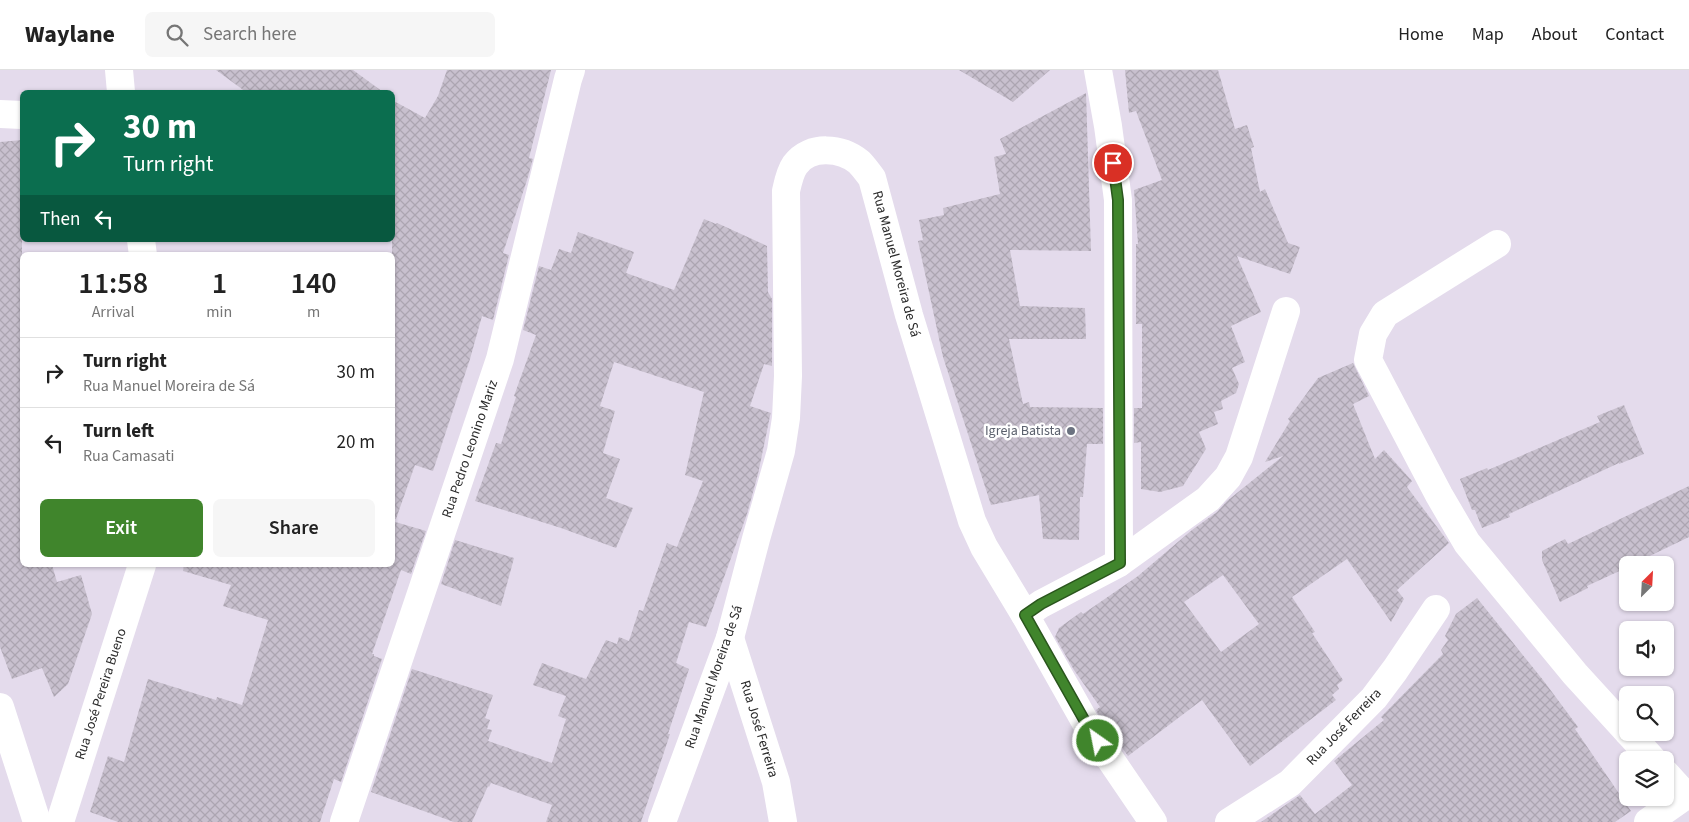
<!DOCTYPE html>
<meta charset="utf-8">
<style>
:root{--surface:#fff;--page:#f6f6f6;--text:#222;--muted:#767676;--line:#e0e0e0;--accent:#40852c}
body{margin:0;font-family:"Source Sans 3",sans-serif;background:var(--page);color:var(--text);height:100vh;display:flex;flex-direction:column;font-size:19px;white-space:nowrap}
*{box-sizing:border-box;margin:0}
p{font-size:16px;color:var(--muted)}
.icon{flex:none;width:28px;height:28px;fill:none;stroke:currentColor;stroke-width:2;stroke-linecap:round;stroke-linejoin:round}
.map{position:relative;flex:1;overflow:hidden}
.panel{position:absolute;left:20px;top:182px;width:375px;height:315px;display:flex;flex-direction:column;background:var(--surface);border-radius:8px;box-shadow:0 1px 4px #0004}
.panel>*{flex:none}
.top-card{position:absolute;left:20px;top:20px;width:375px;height:152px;border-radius:8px;box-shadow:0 1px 4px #0004;background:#0b6e4f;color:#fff;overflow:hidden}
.needle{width:32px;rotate:24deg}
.controls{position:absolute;left:1619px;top:486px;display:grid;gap:10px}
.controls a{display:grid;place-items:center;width:55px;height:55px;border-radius:8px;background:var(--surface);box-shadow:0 1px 4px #0004;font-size:25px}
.pin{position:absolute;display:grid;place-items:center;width:42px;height:42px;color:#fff;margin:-21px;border:2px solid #fff;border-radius:50%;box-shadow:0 1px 5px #0007}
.me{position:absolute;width:55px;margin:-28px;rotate:327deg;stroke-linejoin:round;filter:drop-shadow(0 0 4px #0008)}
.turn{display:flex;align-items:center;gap:18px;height:105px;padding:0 20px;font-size:22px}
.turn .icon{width:65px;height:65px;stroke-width:2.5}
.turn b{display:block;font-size:35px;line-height:42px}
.then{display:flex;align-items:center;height:48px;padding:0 20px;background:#0003;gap:10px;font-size:19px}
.eta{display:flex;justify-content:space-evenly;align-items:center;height:85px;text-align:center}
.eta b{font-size:30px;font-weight:600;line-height:35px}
.action{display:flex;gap:10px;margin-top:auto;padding:10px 20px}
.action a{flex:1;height:58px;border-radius:8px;background:var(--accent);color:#fff;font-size:20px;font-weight:600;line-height:58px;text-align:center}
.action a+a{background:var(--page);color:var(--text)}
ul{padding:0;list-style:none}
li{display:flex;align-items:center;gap:15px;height:70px;padding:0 20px;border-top:1px solid var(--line)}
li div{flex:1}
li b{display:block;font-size:19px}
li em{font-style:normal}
header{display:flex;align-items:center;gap:30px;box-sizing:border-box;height:70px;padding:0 25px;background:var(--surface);border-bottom:1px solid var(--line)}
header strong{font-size:24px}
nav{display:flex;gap:28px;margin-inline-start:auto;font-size:18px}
.search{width:350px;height:45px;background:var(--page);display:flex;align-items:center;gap:12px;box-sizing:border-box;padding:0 18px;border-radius:8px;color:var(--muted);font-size:19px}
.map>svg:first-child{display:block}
.building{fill:url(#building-cross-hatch);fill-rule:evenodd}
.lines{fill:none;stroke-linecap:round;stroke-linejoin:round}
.minor{stroke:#fff;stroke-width:28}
.route-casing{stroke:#2a561d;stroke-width:12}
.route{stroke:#40852c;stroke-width:9}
.worship-dot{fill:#6b7280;stroke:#fff;stroke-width:2}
.labels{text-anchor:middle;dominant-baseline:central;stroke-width:5;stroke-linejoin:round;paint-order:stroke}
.street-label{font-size:14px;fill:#2a2a2a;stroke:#fff}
.worship-label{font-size:14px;fill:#5b616d;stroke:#fff;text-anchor:end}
</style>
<header>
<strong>Waylane</strong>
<div class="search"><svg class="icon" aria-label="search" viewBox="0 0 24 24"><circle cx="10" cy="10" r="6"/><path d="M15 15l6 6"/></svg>Search here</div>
<nav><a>Home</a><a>Map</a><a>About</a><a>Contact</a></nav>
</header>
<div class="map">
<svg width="1689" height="752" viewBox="0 0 1689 752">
<defs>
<pattern id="building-cross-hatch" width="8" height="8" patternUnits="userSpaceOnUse" patternTransform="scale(1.25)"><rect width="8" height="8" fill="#c8c0ce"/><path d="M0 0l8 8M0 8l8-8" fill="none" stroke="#aca5b1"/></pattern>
</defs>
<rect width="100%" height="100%" fill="#e4dbec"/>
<g class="building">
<polygon points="216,0 353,0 383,22 246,22"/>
<polygon points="447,0 551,0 529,88 533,89 527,110 503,183 509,185 493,250 482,246 470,289 433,401 415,395 396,449 392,449 392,30 425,48 438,26"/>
<polygon points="959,0 1050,0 1013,32"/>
<polygon points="1125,0 1218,0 1235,59 1247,55 1254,77 1251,78 1260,122 1265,119 1288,173 1300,177 1290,204 1237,186 1261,242 1231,256 1245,292 1232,298 1239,314 1236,323 1221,331 1223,339 1214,342 1218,354 1199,362 1206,379 1183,416 1160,422 1141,419 1141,372 1134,373 1134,338 1142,338 1142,254 1136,254 1136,174 1138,174 1134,120 1162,110 1136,41 1129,43"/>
<polygon points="1086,23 1091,181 1010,180 1020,236 1085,238 1086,269 1009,269 1023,334 1029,332 1030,337 1103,338 1103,374 1087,374 1083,427 1080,427 1079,470 1043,469 1039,425 991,435 943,287 918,171 923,170 919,150 944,145 943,138 1000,124 994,87 1006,84 1000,69"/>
<polygon points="22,70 22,495 52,495 57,512 81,505 92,544 68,614 54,627 42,598 12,609 0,577 0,72"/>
<polygon points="704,149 716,154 717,153 767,176 768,222 772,229 772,296 764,294 750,336 771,343 770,346 758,404 747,444 706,557 689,552 676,593 689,599 668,664 670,664 641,752 546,752 552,735 491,713 489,717 488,716 472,752 454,752 371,722 412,599 493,625 485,648 490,650 487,659 492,660 488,671 552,693 566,649 558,646 566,626 533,615 542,593 586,609 606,570 617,574 619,567 629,571 639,540 643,541 667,473 677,477 703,411 685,405 704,322 614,292 600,336 615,341 603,383 620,389 606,428 633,438 616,478 561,458 475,431 496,373 501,374 516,327 514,326 536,265 523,260 539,196 551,200 559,179 571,183 578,162 634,182 626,203 674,220"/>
<path d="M1353,293L1369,326L1353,334L1375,389L1384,380L1412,411L1407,417L1449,473L1397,520L1404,529L1391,552L1347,489L1292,527L1315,562L1312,563L1343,610L1337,615L1339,619L1332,625L1336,630L1250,696L1202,630L1128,686L1100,647L1096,640L1100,637L1074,600L1055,567L1059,558L1081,542L1083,544L1138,506L1192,460L1217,442L1227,431L1283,386L1265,392L1290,351L1288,349L1318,308ZM1223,505L1259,554L1221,582L1184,532Z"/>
<polygon points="1624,335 1644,384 1619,394 1619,393 1509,444 1510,447 1482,458 1475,440 1472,440 1460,409 1487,398 1488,400 1600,352 1597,346"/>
<polygon points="1689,416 1689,467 1631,495 1628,495 1628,497 1587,516 1588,518 1560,532 1542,490 1542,481 1565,469 1568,474"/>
<polygon points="392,451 426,461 411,504 401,500 372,584 374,584 374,586 382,589 341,712 334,709 320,752 118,752 90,742 108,686 124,692 148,609 216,630 217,627 242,635 268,550 223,536 231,515 183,501 184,495 392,495"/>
<polygon points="455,470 514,488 501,536 441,514"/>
<polygon points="1477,528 1543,610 1578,657 1575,659 1631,741 1615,752 1261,752 1300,725 1315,744 1352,715 1334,691 1384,650 1381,647 1443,584 1441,580 1448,570 1445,566 1456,544"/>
</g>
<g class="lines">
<g class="minor">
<polyline points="119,0 121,22"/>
<polyline points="1098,0 1108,56 1118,130 1119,493"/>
<polyline points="0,44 22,45"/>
<polyline points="141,170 143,185"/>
<polyline points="1497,174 1385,244 1373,264 1368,290 1439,425 1467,473 1575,604 1628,662"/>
<polyline points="1025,545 1087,655 1153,752"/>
<polyline points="730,568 776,712 783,752"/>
<polyline points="0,637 37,752"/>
<polyline points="1628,662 1653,690"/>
<polyline points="1665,703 1685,725"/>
<polyline points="60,752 142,495"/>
<polyline points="344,752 500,289 568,9 571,0"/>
<path d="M662,752L730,568L756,469L781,381L786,348L788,306L786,121C788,112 790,102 795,95C810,74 842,78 859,92C864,97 868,103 872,108L909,245L972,451L984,477L1025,545L1041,534L1119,493L1208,429L1228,407L1239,387L1286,241"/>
<polyline points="1229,752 1290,713 1374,628 1395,600 1436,539"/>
<polyline points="1648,752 1689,723"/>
</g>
</g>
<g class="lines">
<defs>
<polyline id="route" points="1098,671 1087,655 1025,545 1041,534 1120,493 1118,130 1113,93"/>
</defs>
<use href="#route" class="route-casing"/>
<use href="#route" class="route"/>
</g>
<circle class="worship-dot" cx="1071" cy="361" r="5"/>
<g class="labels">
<g class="street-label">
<text transform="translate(896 194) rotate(75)">Rua Manuel Moreira de Sá</text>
<text transform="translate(470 379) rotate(-71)">Rua Pedro Leonino Mariz</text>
<text transform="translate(714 607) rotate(-71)">Rua Manuel Moreira de Sá</text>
<text transform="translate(101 624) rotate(-72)">Rua José Pereira Bueno</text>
<text transform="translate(1344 657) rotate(-46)">Rua José Ferreira</text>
<text transform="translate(759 659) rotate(73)">Rua José Ferreira</text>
</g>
<g class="worship-label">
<text x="1061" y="361">Igreja Batista</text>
</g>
</g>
</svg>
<div class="controls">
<a><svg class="needle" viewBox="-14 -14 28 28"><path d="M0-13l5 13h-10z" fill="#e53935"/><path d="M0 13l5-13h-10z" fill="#767676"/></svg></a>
<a><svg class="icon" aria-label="sound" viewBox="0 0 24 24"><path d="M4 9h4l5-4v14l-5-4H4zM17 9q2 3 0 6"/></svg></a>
<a><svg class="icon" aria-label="search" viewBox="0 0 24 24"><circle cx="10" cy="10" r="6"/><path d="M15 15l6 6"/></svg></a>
<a><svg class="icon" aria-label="layers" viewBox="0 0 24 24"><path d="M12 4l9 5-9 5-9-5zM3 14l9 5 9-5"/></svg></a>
</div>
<div class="pin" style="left:1113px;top:93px;background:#d93025"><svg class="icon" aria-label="arrive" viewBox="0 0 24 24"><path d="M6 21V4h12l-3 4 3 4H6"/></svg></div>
<svg class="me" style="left:1098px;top:671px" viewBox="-20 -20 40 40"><circle r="17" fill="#40852c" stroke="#fff" stroke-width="3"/><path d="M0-11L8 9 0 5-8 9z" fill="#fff"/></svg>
<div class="top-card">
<div class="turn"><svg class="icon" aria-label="right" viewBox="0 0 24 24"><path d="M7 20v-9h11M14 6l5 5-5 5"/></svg><div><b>30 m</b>Turn right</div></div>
<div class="then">Then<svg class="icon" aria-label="left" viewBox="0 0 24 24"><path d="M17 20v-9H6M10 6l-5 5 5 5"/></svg></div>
</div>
<section class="panel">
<div class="eta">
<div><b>11:58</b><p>Arrival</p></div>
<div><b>1</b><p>min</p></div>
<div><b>140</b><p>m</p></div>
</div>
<ul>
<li><svg class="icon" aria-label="right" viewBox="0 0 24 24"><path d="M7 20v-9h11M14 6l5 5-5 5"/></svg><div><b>Turn right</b><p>Rua Manuel Moreira de Sá</p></div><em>30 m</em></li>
<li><svg class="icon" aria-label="left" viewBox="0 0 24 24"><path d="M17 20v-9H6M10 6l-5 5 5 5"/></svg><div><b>Turn left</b><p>Rua Camasati</p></div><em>20 m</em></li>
</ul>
<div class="action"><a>Exit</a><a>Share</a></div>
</section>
</div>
